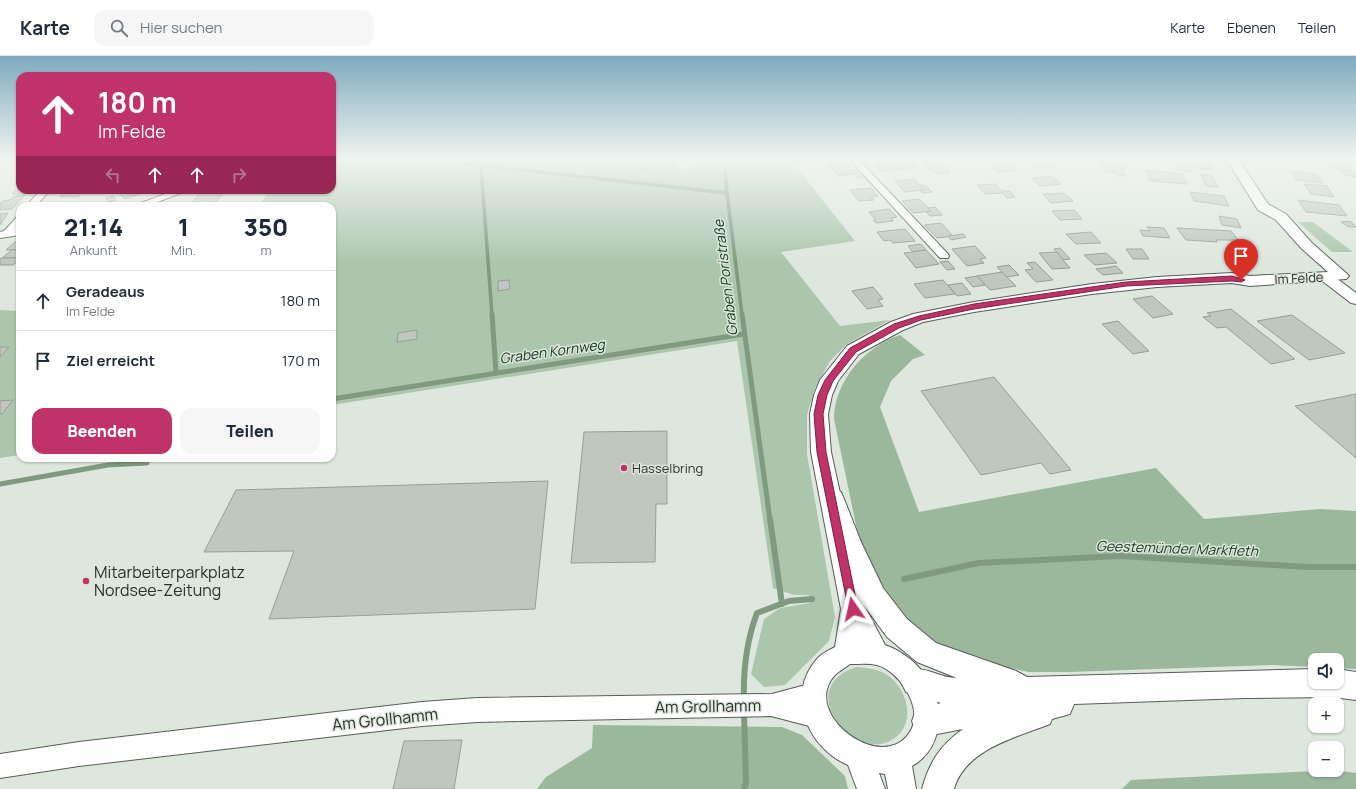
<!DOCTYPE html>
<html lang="de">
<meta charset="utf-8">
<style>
:root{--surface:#fff;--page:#f6f6f7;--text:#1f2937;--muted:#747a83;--line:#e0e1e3;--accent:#bf3368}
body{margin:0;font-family:Manrope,sans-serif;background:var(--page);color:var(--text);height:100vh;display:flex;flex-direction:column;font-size:15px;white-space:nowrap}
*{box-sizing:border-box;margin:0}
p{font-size:13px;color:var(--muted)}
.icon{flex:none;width:22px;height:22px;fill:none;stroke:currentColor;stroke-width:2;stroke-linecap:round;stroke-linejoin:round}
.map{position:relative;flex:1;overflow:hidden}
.drawer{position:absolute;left:16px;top:146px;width:320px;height:260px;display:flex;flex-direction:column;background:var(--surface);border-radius:12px;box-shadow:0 1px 3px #0004}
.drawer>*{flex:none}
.banner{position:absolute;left:16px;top:16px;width:320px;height:122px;border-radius:12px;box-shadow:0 1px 3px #0004;background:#bf3368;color:#fff;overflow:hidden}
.controls{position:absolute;left:1308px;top:597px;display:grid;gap:8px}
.controls a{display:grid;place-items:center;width:36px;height:36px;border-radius:8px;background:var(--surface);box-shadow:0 1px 3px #0004;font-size:20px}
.pin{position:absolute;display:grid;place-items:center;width:34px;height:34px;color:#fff;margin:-41px -17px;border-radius:50% 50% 50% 0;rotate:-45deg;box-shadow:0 0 4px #0007}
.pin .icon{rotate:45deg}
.me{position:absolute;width:44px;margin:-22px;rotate:349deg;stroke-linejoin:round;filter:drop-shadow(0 0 3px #0008)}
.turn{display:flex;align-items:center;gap:14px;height:84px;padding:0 16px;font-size:18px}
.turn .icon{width:52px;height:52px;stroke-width:2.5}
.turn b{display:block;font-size:28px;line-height:34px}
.lanes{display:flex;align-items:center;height:38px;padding:0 16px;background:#0003;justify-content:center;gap:20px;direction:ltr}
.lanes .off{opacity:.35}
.eta{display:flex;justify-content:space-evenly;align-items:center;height:68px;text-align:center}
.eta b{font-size:24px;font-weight:800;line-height:28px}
.button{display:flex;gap:8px;margin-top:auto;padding:8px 16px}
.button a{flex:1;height:46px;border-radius:12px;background:var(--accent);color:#fff;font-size:16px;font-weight:800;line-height:46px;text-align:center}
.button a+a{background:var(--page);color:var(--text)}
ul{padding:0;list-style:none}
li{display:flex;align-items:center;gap:12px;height:60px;padding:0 16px;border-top:1px solid var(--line)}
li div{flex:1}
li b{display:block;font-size:15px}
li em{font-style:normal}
header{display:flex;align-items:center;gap:24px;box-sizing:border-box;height:56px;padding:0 20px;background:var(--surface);border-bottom:1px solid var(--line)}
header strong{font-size:19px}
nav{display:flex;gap:22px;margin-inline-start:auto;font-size:14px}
.search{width:280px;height:36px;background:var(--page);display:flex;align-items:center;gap:10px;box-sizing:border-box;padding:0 14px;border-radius:12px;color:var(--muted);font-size:15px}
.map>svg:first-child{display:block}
.green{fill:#abc6ac}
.forest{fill:#9bb79c}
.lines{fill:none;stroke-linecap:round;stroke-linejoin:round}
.stream-far2{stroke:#7f9a80;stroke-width:3.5}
.stream-far1{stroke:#7f9a80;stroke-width:5}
.stream{stroke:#7f9a80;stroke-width:6}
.building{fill:#bfc7bf;stroke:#969e96}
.minor-casing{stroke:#565d56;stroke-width:2}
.tertiary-casing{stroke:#565d56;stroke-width:2}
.secondary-casing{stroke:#565d56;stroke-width:2}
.motorway-casing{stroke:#565d56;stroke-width:2}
.minor{fill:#fff;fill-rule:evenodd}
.tertiary{fill:#fff;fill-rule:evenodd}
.secondary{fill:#fff;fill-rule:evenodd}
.motorway{fill:#fff;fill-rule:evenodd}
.route{fill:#bf3368;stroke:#7c2144}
.poi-dot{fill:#bf3368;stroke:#dee7de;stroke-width:1.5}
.labels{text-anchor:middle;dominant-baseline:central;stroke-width:3;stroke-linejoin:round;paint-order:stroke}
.street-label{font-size:13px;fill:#2c2f2c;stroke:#dee7de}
.poi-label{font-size:13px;fill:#2c2f2c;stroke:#dee7de;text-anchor:start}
.water-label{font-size:14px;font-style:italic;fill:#0d3914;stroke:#dee7de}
.near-poi-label{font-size:16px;fill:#2c2f2c;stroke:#dee7de;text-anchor:start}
.near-street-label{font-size:16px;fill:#2c2f2c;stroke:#dee7de}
</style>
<header>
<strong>Karte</strong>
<div class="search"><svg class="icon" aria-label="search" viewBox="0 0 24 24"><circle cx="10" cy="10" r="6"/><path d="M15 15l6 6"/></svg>Hier suchen</div>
<nav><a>Karte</a><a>Ebenen</a><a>Teilen</a></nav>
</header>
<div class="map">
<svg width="1356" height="733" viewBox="0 0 1356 733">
<rect width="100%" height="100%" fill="#dee7de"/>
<g class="green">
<polygon points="343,104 627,104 623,118 678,114 728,104 809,104 809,106 794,108 855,185 781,196 840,270 890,264 847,288 830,305 815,332 807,359 807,398 835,561 829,585 785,629 764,631 751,618 764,563 780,552 810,547 809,539 794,539 773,532 737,285 332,349 332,150 259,150 269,134 332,134 332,126 334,126"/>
<polygon points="1298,166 1313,166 1353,196 1332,196"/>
<polygon points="0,254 20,255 20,399 0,402"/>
<path d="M857,611C867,612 877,613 886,618C906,631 917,664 896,681C857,713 790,631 857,611Z"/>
</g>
<g class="forest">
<polygon points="627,104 677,104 678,114 622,118"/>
<path d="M900,279L925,299L913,303L891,325L880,351L919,456L1156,412L1204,463L1320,453L1356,455V613L1337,612V604H1315V611L1272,609L1069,616H1029L991,608L955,599L904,564L887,541L868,508L857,474L834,363C834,326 865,290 900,279Z"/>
<polygon points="593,669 782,671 802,679 845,720 848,733 537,733 546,721 592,692"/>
<polygon points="1334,714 1356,717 1356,733 1122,733 1131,724"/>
</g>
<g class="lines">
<g class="stream-far2">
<polyline points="436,104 727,137 742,259"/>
<polyline points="481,110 492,259"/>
<polyline points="725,114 727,137"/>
</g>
<g class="stream-far1">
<polyline points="492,258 496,317"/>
<polyline points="742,258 770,464"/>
<polyline points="332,343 744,278"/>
<polyline points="0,428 108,409 147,407"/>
</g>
<g class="stream">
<polyline points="770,463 782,548"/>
<polyline points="904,523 979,507 1120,500 1307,511 1356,511"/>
<path d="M744,645C743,614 746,586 757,557L789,545L812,543"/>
<polyline points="744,655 746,727 744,733"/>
</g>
</g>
<g class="building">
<polygon points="879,104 895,104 903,113 880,115 875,109 883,109"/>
<polygon points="923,104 939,104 951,116 937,118 932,113 929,114"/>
<polygon points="983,104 1006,104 1016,115 997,116 988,104"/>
<polygon points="1027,104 1049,104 1055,110 1035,111"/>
<polygon points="1115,104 1126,104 1129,109 1116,106"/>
<polygon points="1190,104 1209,107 1211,114 1198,113 1192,111"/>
<polygon points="913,105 918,110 908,111 903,106"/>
<polygon points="897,106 903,106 910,113 904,114"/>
<polygon points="1100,106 1109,106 1116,117 1106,116"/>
<polygon points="1109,106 1122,107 1126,113 1121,113 1125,120 1118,120"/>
<polygon points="1175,106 1191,108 1192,111 1190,111 1192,116 1175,114 1174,111 1177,111"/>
<polygon points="846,107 855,118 838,120 829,108"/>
<polygon points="1327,107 1347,109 1356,121 1344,119 1339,113 1331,112"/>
<polygon points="860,114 866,121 858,122 852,115"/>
<polygon points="1146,114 1182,118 1187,128 1150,125"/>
<polygon points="1291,115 1317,118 1323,127 1297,124"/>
<polygon points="1200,118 1212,120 1218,131 1206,130"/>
<polygon points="1052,120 1061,128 1040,130 1032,122"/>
<polygon points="914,123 924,134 905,136 895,125"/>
<polygon points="995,128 1004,137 985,138 977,129"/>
<polygon points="1304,128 1327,130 1334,141 1311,138"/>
<polygon points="20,129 20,134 31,134 29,137 12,138"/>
<polygon points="919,129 925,129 932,136 922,137 920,134 924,134"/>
<polygon points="871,132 878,140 871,141 874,144 859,145 850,134"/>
<polygon points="68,134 85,134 78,141 60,141"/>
<polygon points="129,134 138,134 142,137 125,143 119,137"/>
<polygon points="1002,135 1010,135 1015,141 1007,142"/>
<polygon points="201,136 224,136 213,149 189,150"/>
<polygon points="1190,136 1224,140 1229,150 1194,145"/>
<polygon points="1064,137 1073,145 1051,147 1043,138"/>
<polygon points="25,139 12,153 0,154 0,148 3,145 10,144 15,140"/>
<polygon points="113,140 116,144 109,146 106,142"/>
<polygon points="919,143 931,155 913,157 902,145"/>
<polygon points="1298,144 1339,149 1347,160 1306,156"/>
<polygon points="935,151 942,159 930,160 926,156 931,155 928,152"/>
<polygon points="889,153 897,161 891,162 893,165 876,167 873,164 876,164 869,156"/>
<polygon points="1074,154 1082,163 1060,164 1052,155"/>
<polygon points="8,157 0,169 0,158"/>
<polygon points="1219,160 1237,163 1241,172 1222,169"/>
<polygon points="1350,165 1356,171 1349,171 1341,166"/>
<polygon points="941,167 953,180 937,182 924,169"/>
<polygon points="1147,171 1164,172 1170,182 1143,180 1140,174 1150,175"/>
<polygon points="1177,172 1231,175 1238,184 1216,184 1217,186 1186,184"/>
<polygon points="905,173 915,185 893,187 890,184 884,185 877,176"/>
<polygon points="1091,176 1101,187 1076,188 1066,178"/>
<polygon points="963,178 966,181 951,184 948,180"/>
<polygon points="15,186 20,186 20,194 6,194"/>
<polygon points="921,188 926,194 913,196 908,190"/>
<polygon points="975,190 986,202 980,203 984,207 967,210 952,193"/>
<polygon points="1060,192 1070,203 1063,204 1054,193"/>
<polygon points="1126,193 1142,193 1149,203 1133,203"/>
<polygon points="12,194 20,194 20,202 2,202"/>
<polygon points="926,194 939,208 916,212 904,197"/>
<polygon points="1057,196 1063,204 1070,212 1052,213 1039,197"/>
<polygon points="1106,197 1117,207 1095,209 1084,199"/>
<polygon points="2,202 20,202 20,203 13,209 0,209 0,203"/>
<polygon points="948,205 955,213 947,214 940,206"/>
<polygon points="1035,206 1053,224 1036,226 1025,214 1033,213 1027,207"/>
<polygon points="1009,209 1019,219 1007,221 997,211"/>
<polygon points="1116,210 1123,217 1103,219 1096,213"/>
<polygon points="1002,216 1016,230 990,234 977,220"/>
<polygon points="977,220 985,229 973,231 965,222"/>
<polygon points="509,224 510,233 498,235 498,225"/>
<polygon points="943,224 955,238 925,242 914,228"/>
<polygon points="962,227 971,238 957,240 948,229"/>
<polygon points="873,231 883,243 878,244 883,250 867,253 852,235"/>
<polygon points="1152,240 1173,258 1153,262 1133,243"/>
<polygon points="1231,253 1295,303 1271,308 1226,271 1217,272 1203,261 1211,260 1207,257"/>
<polygon points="1292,259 1345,297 1309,304 1257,265"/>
<polygon points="1118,265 1149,295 1133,298 1102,268"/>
<polygon points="417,274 417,283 397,286 398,277"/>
<polygon points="0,291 9,291 0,301"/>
<polygon points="994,321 1071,414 1050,418 1041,407 981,419 921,335"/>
<polygon points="1356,338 1356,402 1295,350"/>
<polygon points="13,344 2,358 0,358 0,345"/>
<polygon points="667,375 667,448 656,448 655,506 571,507 584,376"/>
<polygon points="548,425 535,553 269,563 294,495 204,496 236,434"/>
<polygon points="462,684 454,733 393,733 404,685"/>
</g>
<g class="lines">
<defs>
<g id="minor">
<polygon points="850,104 859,104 948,198 949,200 948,202 940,202"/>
<polygon points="41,134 50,134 36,150 26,150"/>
<polygon points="176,134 189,134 147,150 133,150"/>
<polygon points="20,160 20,169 16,174 20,173 20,179 0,182 0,176 4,175 17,161"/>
</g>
<g id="tertiary">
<polygon points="1326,217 1331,218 1356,237 1356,248 1351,247 1321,224 1319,221 1321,218"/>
<polygon points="813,627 821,630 825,638 821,646 816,648 825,652 829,660 825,668 817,672 771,660 477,666 422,670 79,710 0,722 0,698 79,686 422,646 477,642 772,638"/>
</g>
<path id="secondary" d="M1227,104H1239L1268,148L1286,158L1312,187L1346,217L1349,220L1346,223L1250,230L1232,227L1157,231L1092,238L974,256L923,266L903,274L859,298L838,325L832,339L828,358L831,396L865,551L885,589C922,602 950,643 935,683C931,694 923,704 912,710L916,733H888L885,718L879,717L885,733H857L848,709C808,692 785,639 817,603C821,598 829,594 835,591L841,553L811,396L810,358L814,339L820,324L847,290L891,266L913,258L974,246L1092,228L1157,221L1232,217L1250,220L1328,216L1302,193L1276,164L1258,154ZM850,608C859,608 869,607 877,609C899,615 922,650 912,672C888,723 798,659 835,619C839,615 845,612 850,608Z"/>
<path id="motorway" d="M832,434L841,436L844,443L861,486L883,532L907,563L936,587L1016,615L1027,621L1315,613V626H1337V613L1356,616V644L1332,641L1245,642L1074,648L1070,658L1052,663L1050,668C1017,681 965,693 954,733H922C929,707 940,689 963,673L927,680L916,676L912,665L916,654L941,647L906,636L901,626L906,616C926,608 937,622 957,622L917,606L887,581L863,548L835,486L820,443L823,436Z"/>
</defs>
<use href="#minor" class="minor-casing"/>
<use href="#tertiary" class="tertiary-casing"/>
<use href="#secondary" class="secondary-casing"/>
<use href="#motorway" class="motorway-casing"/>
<use href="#minor" class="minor"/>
<use href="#tertiary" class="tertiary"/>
<use href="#secondary" class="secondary"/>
<use href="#motorway" class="motorway"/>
</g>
<linearGradient id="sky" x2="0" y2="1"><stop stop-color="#7eaabe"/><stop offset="0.5" stop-color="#f0f4f0"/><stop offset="1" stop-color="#f0f4f0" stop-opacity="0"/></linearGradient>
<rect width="1356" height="207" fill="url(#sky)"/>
<polygon class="route" points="1232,220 1245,224 1241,226 1232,225 1126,230 974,253 921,264 899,272 856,296 833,325 827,339 823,358 826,396 858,553 857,556 853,558 849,556 817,396 814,358 818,339 825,324 850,292 894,268 919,260 974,248 1126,226"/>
<g class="poi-dot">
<circle cx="624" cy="412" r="4"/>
<circle cx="86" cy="525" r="4"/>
</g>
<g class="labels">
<g class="street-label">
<text transform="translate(1299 222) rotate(-3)">Im Felde</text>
</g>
<g class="poi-label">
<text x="632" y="412">Hasselbring</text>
</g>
<g class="water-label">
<text transform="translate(725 222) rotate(-97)">Graben Poristraße</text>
<text transform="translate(552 295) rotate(-8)">Graben Kornweg</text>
<text transform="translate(1177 492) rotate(2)">Geestemünder Markfleth</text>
</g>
<g class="near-poi-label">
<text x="94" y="516">Mitarbeiterparkplatz<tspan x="94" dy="18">Nordsee-Zeitung</tspan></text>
</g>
<g class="near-street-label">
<text transform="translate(708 650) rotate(-1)">Am Grollhamm</text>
<text transform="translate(385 663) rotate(-6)">Am Grollhamm</text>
</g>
</g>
</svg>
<div class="controls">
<a><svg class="icon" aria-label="sound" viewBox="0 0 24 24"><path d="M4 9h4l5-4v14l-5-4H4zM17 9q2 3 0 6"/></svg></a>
<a>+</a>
<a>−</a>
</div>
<div class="pin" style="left:1241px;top:224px;background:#d93025"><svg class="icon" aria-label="arrive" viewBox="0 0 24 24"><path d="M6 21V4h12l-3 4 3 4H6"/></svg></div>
<svg class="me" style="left:853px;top:553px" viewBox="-20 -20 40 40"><path d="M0-17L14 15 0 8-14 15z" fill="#bf3368" stroke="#fff" stroke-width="4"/></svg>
<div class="banner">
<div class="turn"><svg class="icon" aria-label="ahead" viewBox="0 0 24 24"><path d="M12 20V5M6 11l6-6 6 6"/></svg><div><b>180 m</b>Im Felde</div></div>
<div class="lanes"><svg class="icon off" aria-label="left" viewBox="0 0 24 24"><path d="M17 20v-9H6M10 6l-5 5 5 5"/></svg><svg class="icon" aria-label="ahead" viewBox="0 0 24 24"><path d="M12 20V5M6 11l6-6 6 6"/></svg><svg class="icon" aria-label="ahead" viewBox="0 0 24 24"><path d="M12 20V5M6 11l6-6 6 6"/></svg><svg class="icon off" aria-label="right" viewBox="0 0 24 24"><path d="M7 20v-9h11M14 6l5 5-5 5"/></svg></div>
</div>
<section class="drawer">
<div class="eta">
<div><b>21:14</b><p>Ankunft</p></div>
<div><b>1</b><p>Min.</p></div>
<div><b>350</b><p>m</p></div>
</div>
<ul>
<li><svg class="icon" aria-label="ahead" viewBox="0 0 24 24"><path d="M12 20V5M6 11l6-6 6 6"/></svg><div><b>Geradeaus</b><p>Im Felde</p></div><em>180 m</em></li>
<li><svg class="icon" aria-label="arrive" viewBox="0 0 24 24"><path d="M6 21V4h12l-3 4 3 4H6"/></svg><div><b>Ziel erreicht</b></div><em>170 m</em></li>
</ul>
<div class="button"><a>Beenden</a><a>Teilen</a></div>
</section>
</div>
